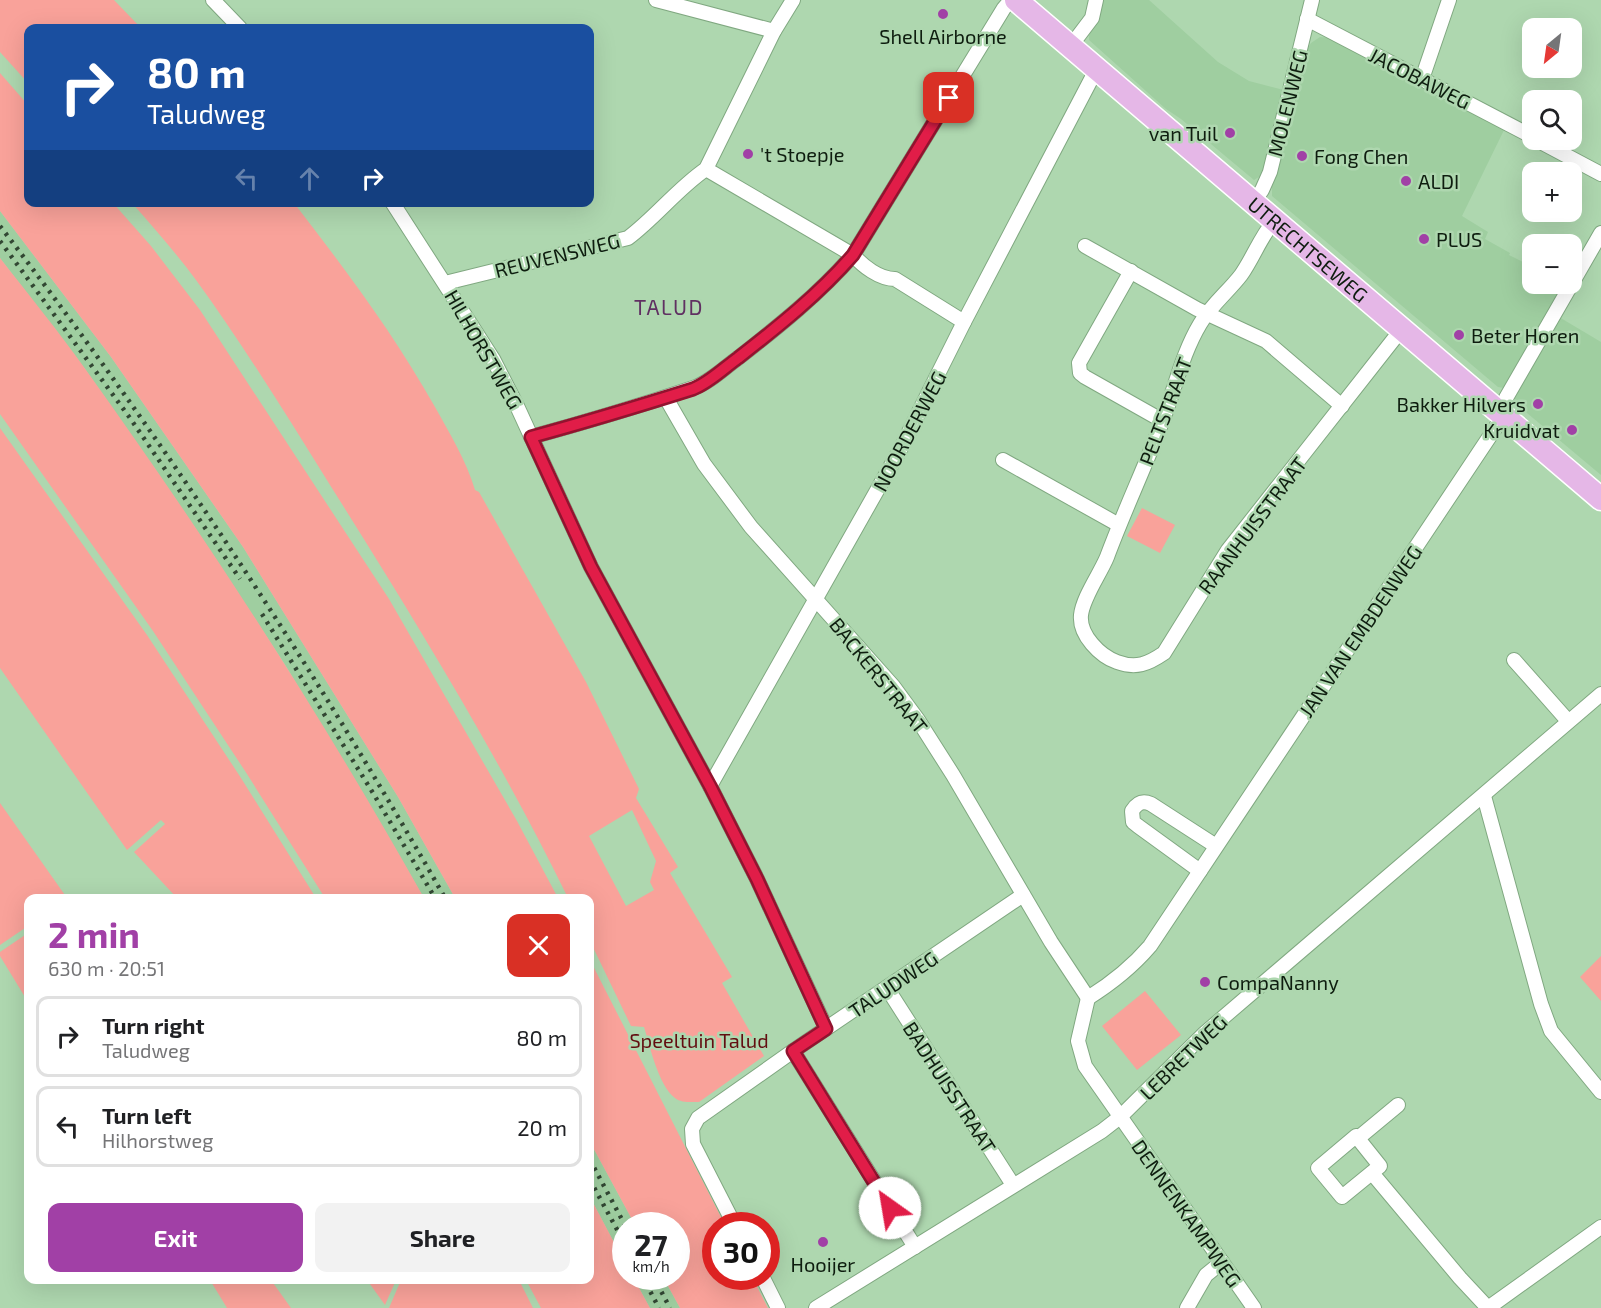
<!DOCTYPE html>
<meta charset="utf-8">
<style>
:root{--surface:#fff;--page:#f2f2f2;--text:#202124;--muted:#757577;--line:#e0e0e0;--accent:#a140a6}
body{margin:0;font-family:"Exo 2",sans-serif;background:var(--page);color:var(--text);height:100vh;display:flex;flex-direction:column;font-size:22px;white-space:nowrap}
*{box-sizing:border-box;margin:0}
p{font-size:20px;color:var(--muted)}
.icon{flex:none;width:33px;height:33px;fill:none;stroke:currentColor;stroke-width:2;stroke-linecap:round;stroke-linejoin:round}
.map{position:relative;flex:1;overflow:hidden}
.details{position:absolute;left:24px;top:894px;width:570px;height:390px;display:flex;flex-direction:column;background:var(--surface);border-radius:12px;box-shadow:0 6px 24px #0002}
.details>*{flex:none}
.banner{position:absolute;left:24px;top:24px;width:570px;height:183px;border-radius:12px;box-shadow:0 6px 24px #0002;background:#1a4fa0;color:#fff;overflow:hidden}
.needle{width:39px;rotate:209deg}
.buttons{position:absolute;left:1522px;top:18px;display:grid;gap:12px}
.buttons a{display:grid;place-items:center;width:60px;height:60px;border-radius:12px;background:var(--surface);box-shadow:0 6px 24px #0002;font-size:30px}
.speed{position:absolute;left:612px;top:1212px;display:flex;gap:12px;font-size:30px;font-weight:700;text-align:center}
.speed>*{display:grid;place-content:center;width:78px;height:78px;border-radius:50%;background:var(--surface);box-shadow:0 6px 24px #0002;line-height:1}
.speed small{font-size:15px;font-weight:400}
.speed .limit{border:9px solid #d22;background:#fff;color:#111}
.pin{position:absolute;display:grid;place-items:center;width:51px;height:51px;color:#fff;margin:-26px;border-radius:12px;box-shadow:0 3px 9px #0006}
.me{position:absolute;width:66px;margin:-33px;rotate:328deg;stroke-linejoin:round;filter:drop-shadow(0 0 4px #0008)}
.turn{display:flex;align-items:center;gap:21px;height:126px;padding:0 24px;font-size:27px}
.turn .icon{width:78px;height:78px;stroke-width:2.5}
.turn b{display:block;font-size:42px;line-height:51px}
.lanes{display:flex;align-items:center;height:57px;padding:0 24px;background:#0003;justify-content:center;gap:30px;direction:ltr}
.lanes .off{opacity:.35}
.round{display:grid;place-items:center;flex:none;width:63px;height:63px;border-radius:12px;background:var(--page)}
.head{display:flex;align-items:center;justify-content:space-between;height:102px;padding:0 24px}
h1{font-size:36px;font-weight:700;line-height:45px;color:var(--accent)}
.primary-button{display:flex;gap:12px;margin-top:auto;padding:12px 24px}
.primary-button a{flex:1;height:69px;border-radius:12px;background:var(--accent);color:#fff;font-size:24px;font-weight:700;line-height:69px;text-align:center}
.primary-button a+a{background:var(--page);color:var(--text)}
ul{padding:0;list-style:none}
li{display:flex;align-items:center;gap:18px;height:81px;margin:0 12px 9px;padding:0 12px;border:3px solid var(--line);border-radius:12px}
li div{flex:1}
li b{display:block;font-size:22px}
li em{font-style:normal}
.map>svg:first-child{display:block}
.built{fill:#9fcea0}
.green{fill:#f9a29a;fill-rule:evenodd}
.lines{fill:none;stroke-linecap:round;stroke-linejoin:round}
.minor-casing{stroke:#80a881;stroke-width:16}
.primary-casing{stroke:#fff;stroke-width:25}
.minor{stroke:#fff;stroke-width:14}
.primary{stroke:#e5b7e7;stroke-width:22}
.rail{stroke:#324733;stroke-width:4.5;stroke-dasharray:3 6;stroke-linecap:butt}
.route-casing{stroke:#92132f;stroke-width:15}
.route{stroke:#e11d48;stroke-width:10}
.poi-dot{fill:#a140a6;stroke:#aed7af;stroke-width:2}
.labels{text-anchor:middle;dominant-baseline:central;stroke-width:5;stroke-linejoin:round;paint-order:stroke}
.poi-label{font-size:20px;fill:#0e1d0f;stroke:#aed7af;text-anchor:start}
.street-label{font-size:20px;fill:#0e1d0f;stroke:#aed7af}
.park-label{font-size:20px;fill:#620d10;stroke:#aed7af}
.neighbourhood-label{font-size:21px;letter-spacing:1.5px;fill:#603062;stroke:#aed7af}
</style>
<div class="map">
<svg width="1601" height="1308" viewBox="0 0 1601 1308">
<rect width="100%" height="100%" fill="#aed7af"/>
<g class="built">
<polygon points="1103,0 1149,0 1218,62 1249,81 1284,90 1264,168 1259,177 1254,180 1181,119 1166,109 1089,40 1089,35 1098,21"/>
<polygon points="1320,37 1331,38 1505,128 1462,216 1488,232 1485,239 1510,253 1509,255 1533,267 1533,284 1564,284 1504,388 1498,387 1272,196 1272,184 1306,51 1311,43"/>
<polygon points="0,211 111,357 243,547 398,797 455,898 424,898 286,666 194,526 85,369 0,258"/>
<polygon points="1559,317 1601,342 1601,475 1514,402 1513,398"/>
<polygon points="590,1142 635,1225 626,1226 625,1263 590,1197"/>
<polygon points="633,1277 663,1277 680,1308 650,1308"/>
</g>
<g class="green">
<polygon points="0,0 114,0 141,28 28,28 28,83 0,52"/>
<polygon points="0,73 28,105 28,202 113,203 151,246 200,310 389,599 517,821 558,898 455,898 398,797 243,547 111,357 0,211"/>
<path d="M132,203H294C345,269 394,334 435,407C450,434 466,460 475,490L479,492L586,682L639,789L636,798L678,867L670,873L732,977L722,983L764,1056L699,1102C691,1102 681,1103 675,1098C658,1085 650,1046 644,1027L631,1026L590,941V898H568C498,755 415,620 330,485C287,416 244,346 196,280C176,253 154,228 132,203ZM632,810L656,861L650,882L654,890L626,906L589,836Z"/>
<path d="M0,258C29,295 59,332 86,370C208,540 322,716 424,898H325L247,774L153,631L0,414Z"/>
<polygon points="0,428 147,635 241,778 316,898 177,898 134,852 165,824 161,820 127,850 0,668"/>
<polygon points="1142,508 1175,525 1160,553 1127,536"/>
<polygon points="0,803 67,898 28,898 28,926 0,945"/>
<polygon points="28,933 28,1002 0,956 0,952"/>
<polygon points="1601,956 1601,1001 1580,977"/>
<polygon points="590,960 725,1225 716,1226 716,1276 752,1277 768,1308 680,1308 663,1277 676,1276 676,1226 635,1225 590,1142"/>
<polygon points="1145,991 1181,1035 1137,1070 1102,1026"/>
<polygon points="590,1197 625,1263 626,1276 633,1277 650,1308 541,1308 526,1280 590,1280"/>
<polygon points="210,1280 271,1280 291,1308 227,1308"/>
<polygon points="367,1280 396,1280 385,1305"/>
<polygon points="401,1280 519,1280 533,1308 389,1308"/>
</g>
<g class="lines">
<defs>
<g id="minor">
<polyline points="213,0 240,28"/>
<polyline points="656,0 774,31"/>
<polyline points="1307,19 1533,137"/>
<polyline points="1070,47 1092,18 1096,0"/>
<polyline points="1422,79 1449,0"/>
<polyline points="1537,140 1601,174"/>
<path d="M706,169L853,255C863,266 879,279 895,279L964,322"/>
<polyline points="392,202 493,359 517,406 591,567 710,786 757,879 826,1028"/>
<polyline points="1253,203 1262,190 1270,172 1312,0"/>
<path d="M1274,221C1260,238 1253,258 1241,275C1228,292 1211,305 1200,324C1182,354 1175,389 1162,422C1145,467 1124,511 1107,557C1100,574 1083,597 1081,615C1079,635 1100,656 1117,662C1136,669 1148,664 1164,653L1228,550L1401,330"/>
<polyline points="1085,246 1197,309 1266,341 1342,406"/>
<polyline points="1131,271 1079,363 1080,373 1085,377 1163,421"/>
<path d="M445,283L628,238C656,217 677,189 706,169L774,31L793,0"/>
<polyline points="666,398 704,464 751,527 893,686 918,720 953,775 1051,942 1088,998"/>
<path d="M531,437C586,422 639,406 693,388C709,383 724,368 738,358C779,326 819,294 853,255L1004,8L1011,0"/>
<polyline points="1003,460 1119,525"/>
<polyline points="1514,660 1568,721"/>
<polyline points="710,786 901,448 964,322 1096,70"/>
<polyline points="1484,796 1541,1004 1551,1031 1601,1092"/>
<path d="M1200,871L1138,826L1133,822L1132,811C1137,803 1142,800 1151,804L1216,846"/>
<polyline points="887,988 1013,1185"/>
<path d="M1088,998C1112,983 1132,967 1150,946L1498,424L1506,398L1601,233"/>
<polyline points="1088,998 1078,1041 1085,1066 1254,1308"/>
<polyline points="793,1051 915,1247"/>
<polygon points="1356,1136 1380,1166 1342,1197 1318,1168"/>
<polyline points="1357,1139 1398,1105"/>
<polyline points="1372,1173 1460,1278 1488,1308 1601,1227"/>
<polyline points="735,1226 693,1144 692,1129 698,1118 793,1051 1023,895"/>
<polyline points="762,1276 778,1308"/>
<polyline points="816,1308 1102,1131 1120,1117 1205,1033 1601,694"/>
<polyline points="1187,1308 1206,1275 1222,1262"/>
</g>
<g id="primary">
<path id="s1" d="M1016,0L1601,499"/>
</g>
</defs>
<use href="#minor" class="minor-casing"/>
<use href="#primary" class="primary-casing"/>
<use href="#minor" class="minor"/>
<use href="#primary" class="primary"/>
<g class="rail">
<path d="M0,226C164,440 312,664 445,898"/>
<polyline points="0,241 130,418 240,579"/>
<polyline points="262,614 373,793 435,898"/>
<polyline points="590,1160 626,1227"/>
<polyline points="590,1180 626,1246"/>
<polyline points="642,1276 659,1308"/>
<polyline points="653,1276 670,1308"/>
</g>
</g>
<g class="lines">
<defs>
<path id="route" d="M890,1208L793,1051L826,1029L757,879L710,786L591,567L531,437C586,422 639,406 693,389C709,383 724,368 738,358C779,326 819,294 853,255L949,98"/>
</defs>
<use href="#route" class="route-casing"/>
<use href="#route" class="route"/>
</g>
<g class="poi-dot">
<circle cx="943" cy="14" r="6"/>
<circle cx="1230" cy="133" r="6"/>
<circle cx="748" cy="154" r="6"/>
<circle cx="1302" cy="156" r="6"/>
<circle cx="1406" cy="181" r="6"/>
<circle cx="1424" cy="239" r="6"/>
<circle cx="1459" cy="335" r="6"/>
<circle cx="1538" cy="404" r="6"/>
<circle cx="1572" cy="430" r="6"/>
<circle cx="1205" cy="982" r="6"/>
<circle cx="823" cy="1242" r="6"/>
</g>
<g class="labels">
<g class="poi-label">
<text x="943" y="36" text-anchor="middle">Shell Airborne</text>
<text x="1218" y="133" text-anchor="end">van Tuil</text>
<text x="760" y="154">'t Stoepje</text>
<text x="1314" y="156">Fong Chen</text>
<text x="1418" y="181">ALDI</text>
<text x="1436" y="239">PLUS</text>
<text x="1471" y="335">Beter Horen</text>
<text x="1526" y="404" text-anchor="end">Bakker Hilvers</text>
<text x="1560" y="430" text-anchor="end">Kruidvat</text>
<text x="1217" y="982">CompaNanny</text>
<text x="823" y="1264" text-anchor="middle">Hooijer</text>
</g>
<g class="street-label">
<text transform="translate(1420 78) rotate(27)">JACOBAWEG</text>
<text transform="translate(1287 103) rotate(-76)">MOLENWEG</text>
<text stroke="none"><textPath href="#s1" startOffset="384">UTRECHTSEWEG</textPath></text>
<text transform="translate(557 255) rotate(-14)">REUVENSWEG</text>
<text transform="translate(484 349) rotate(60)">HILHORSTWEG</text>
<text transform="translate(1165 411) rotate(-69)">PELTSTRAAT</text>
<text transform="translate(909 431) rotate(-62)">NOORDERWEG</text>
<text transform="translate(1252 525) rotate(-53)">RAANHUISSTRAAT</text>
<text transform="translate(1360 631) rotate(-56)">JAN VAN EMBDENWEG</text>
<text transform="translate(879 675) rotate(51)">BACKERSTRAAT</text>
<text transform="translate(893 984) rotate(-34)">TALUDWEG</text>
<text transform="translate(1183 1057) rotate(-44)">LEBRETWEG</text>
<text transform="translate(950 1087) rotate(57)">BADHUISSTRAAT</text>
<text transform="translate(1187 1213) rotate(55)">DENNENKAMPWEG</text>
</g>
<g class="park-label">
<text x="699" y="1040">Speeltuin Talud</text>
</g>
<g class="neighbourhood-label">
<text x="669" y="306">TALUD</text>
</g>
</g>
</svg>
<div class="buttons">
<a><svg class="needle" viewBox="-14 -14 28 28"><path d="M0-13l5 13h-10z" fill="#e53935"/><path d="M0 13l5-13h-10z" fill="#757577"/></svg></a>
<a><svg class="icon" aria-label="search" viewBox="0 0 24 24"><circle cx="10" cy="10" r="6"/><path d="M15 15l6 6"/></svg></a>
<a>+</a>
<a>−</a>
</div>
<div class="speed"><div>27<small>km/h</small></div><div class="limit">30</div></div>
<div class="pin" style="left:949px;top:98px;background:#d93025"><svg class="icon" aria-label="arrive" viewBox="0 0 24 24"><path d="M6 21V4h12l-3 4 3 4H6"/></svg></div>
<svg class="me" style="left:890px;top:1208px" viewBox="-20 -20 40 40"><circle r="19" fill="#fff"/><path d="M0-13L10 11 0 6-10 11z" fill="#e11d48"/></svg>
<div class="banner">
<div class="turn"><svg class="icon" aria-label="right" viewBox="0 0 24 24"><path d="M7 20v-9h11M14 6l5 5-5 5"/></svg><div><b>80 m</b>Taludweg</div></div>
<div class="lanes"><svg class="icon off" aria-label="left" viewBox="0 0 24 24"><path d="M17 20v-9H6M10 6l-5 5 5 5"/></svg><svg class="icon off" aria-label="ahead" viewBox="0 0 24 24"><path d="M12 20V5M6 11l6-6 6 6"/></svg><svg class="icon" aria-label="right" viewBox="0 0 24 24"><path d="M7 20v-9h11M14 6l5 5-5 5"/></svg></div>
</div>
<section class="details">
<div class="head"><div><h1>2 min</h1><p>630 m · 20:51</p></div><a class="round" style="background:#d93025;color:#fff"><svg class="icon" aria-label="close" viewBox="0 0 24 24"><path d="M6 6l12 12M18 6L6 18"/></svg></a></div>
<ul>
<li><svg class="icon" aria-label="right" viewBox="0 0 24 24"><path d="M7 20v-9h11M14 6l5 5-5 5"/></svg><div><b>Turn right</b><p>Taludweg</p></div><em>80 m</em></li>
<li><svg class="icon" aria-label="left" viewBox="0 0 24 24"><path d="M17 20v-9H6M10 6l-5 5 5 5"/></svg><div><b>Turn left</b><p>Hilhorstweg</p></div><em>20 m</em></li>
</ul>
<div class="primary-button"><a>Exit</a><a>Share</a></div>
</section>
</div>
